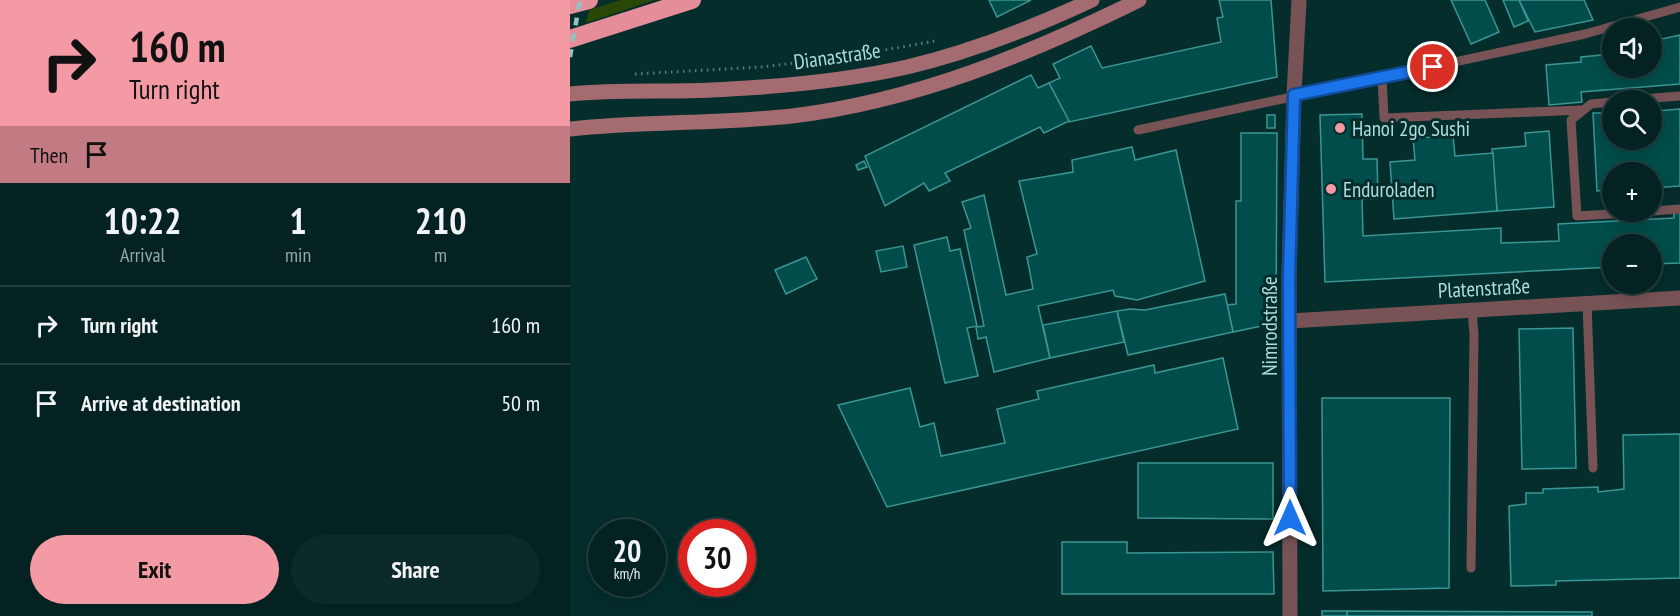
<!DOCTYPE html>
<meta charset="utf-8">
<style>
:root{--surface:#032221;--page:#0d2a2a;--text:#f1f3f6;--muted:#97a4a5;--line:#243f3f;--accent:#f49aa4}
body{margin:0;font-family:"PT Sans Narrow",sans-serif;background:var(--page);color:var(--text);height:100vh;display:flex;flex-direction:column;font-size:22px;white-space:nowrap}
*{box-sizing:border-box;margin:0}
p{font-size:20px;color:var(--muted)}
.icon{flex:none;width:33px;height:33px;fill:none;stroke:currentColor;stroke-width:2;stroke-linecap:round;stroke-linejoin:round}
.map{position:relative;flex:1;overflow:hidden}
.panel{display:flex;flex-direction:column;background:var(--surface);width:570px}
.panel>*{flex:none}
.hud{background:#f49aa4;color:#111;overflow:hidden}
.controls{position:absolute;left:1032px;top:18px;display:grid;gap:12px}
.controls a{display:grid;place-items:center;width:60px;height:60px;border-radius:50%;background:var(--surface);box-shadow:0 3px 15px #0003,0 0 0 2px var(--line);font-size:30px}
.speed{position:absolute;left:18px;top:519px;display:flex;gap:12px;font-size:30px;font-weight:700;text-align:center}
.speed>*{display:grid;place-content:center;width:78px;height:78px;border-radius:50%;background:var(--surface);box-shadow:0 3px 15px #0003,0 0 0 2px var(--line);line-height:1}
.speed small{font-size:15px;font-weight:400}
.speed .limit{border:9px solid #d22;background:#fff;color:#111}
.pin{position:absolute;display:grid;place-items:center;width:51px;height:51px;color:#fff;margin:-26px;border:3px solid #fff;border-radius:50%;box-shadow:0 2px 6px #0007}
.me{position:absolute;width:66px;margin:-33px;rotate:0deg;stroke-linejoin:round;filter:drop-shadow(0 0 4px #0008)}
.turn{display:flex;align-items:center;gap:21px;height:126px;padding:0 30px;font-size:27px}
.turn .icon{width:78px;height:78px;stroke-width:2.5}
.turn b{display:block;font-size:42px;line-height:51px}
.then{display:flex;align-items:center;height:57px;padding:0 30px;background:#0003;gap:12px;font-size:22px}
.eta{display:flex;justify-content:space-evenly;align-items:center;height:102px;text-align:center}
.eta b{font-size:36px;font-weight:600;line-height:42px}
.primary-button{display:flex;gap:12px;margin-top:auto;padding:12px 30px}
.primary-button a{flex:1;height:69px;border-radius:36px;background:var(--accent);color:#111;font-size:24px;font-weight:600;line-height:69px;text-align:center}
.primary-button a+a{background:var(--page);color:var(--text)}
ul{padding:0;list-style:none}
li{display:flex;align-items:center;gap:18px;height:78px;padding:0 30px;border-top:2px solid var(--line)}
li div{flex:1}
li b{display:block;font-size:22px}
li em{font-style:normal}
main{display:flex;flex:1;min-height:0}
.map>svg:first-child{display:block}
.green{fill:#294706}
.building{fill:#014d4b;stroke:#3a9694;stroke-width:1.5}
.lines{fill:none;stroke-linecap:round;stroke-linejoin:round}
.path{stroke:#53817f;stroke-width:3;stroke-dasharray:1.5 4.5;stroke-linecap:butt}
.lane{stroke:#775356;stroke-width:9}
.street{stroke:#775356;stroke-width:15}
.secondary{stroke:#a46b71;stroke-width:15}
.highway{stroke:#e58d98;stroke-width:18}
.rail{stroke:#90c3c1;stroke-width:4.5;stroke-dasharray:8 8;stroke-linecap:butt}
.route-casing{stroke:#114b97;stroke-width:15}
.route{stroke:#1a73e8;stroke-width:10}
.poi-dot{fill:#f49aa4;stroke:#042d2c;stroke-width:2}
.labels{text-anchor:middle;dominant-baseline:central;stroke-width:6;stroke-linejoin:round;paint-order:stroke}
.street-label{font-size:21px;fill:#aadedc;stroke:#042d2c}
.poi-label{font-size:21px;fill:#aadedc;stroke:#042d2c;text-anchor:start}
</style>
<main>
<section class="panel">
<div class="hud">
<div class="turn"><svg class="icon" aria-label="right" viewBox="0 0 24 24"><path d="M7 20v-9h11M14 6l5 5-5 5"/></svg><div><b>160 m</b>Turn right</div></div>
<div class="then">Then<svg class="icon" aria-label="arrive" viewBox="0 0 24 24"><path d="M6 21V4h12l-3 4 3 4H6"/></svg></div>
</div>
<div class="eta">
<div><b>10:22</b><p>Arrival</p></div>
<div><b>1</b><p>min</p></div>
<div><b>210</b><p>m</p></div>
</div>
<ul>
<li><svg class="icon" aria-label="right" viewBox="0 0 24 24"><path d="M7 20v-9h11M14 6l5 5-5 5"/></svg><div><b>Turn right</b></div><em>160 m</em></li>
<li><svg class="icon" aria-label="arrive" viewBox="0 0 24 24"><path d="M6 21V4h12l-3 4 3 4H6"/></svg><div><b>Arrive at destination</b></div><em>50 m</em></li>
</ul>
<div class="primary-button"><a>Exit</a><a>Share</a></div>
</section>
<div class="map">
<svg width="1110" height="616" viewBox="0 0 1110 616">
<rect width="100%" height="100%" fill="#042d2c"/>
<polygon class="green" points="50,0 85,0 16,23 19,10"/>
<g class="building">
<polygon points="419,0 461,0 427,17"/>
<polygon points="649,0 701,0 707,77 499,122 479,83 490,78 483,64 521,46 532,68 651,42 647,18 653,17"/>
<polygon points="881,0 915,0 929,32 901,44"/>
<polygon points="933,0 949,0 958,21 944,27"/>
<polygon points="949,0 1014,0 1023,20 965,32"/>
<polygon points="1110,35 1110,84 1011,92 1012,102 979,105 976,65 1011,62 1011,57 1042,54 1042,68 1082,68 1082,41"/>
<polygon points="461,75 468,88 479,83 499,121 474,133 470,127 375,173 380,181 359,191 354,183 315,206 295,156"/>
<polygon points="1082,104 1086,104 1086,111 1110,109 1110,186 1082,188 1082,172 1042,172 1042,190 1027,191 1023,113 1038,113 1038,106 1042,105 1042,140 1082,140"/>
<polygon points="792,114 793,159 807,159 808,199 792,199 793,236 931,228 931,243 989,241 988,224 1104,218 1104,211 1110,211 1110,263 1082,264 1082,244 1042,244 1042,267 755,282 750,115"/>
<rect x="697" y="115" width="8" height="13"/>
<polygon points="979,131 984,207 927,211 922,149 956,146 955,133"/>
<polygon points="671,133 707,133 706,323 663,332 657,305 666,304 666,201 671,201"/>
<polygon points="883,136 885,156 923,153 927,211 824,219 820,162 845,160 843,138"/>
<polygon points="562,147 565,160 606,150 635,281 567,300 545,296 543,290 468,306 480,358 424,372 416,337 408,339 406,327 414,326 394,230 401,228 392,202 414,195 436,295 463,289 457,257 467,254 449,181 503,172 502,160"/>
<polygon points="294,161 297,167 288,170 286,165"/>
<polygon points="377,237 380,251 390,249 407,326 397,328 408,376 375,383 344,245"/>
<polygon points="333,246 337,267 311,272 306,251"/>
<polygon points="236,257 247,279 216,294 205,270"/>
<polygon points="655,294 663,332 558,355 547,311 560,309 575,310"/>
<polygon points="547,311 554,342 480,358 473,325"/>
<polygon points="1003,328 1006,468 952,469 949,329"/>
<polygon points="653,358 668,429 317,507 268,405 340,388 350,427 364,423 371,456 435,443 427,409 469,399 467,391 584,365 585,373"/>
<polygon points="752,398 880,398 879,588 753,591"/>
<polygon points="1110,434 1110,578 986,581 986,585 941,586 939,506 956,504 956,493 973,493 973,489 1028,487 1028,492 1054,489 1053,435"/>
<polygon points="568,463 703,463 703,519 568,518"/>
<polygon points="492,542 557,542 557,553 703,552 704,594 492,594"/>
<rect x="752" y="611" width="25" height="5"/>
<polygon points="777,611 1022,612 1022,616 777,616"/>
</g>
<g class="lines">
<polyline class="path" points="65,74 191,67 276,57 365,41"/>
<g class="lane">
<polyline points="812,78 814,118 1013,110"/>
<polyline points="1059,100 1110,96"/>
<polyline points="1042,102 1021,104 1001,120 1007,216 1075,212"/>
<polyline points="568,130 1015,34 1110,7"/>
<polyline points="1082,211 1110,209"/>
<polyline points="1017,303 1023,468"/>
<polyline points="901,568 904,335 902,310"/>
</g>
<g class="street">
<polyline points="720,321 1110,298"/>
<polyline points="720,616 719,277 724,95 729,0"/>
</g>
<g class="secondary">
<path d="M0,94C53,89 107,93 160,89C219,86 279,80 337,67C401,52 462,28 522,0"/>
<path d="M0,129C74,121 148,124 222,116C346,101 459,54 569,0"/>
</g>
<g class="highway">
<polyline points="0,5 19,0"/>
<polyline points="0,39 122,0"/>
</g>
<polyline class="rail" points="0,57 10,0"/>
</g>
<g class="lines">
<defs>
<polyline id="route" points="720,518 719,278 724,95 863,67"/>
</defs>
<use href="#route" class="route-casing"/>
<use href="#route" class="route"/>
</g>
<g class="poi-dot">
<circle cx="770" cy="128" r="6"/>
<circle cx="761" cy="189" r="6"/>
</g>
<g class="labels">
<g class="street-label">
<text transform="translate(267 56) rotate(-8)">Dianastraße</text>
<text transform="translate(914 288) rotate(-3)">Platenstraße</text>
<text transform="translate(699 326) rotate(-90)">Nimrodstraße</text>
</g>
<g class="poi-label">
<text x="782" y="128">Hanoi 2go Sushi</text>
<text x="773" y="189">Enduroladen</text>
</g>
</g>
</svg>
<div class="controls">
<a><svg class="icon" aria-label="sound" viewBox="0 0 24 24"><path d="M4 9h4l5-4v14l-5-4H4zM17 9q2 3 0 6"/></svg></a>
<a><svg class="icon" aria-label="search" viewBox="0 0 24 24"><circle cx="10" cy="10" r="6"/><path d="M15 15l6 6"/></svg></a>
<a>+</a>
<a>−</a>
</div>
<div class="speed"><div>20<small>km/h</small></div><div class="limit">30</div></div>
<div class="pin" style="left:863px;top:67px;background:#d93025"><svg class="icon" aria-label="arrive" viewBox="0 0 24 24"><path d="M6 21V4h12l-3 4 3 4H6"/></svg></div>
<svg class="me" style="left:720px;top:518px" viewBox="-20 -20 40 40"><path d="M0-17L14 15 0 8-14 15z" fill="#1a73e8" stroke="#fff" stroke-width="4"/></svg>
</div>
</main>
